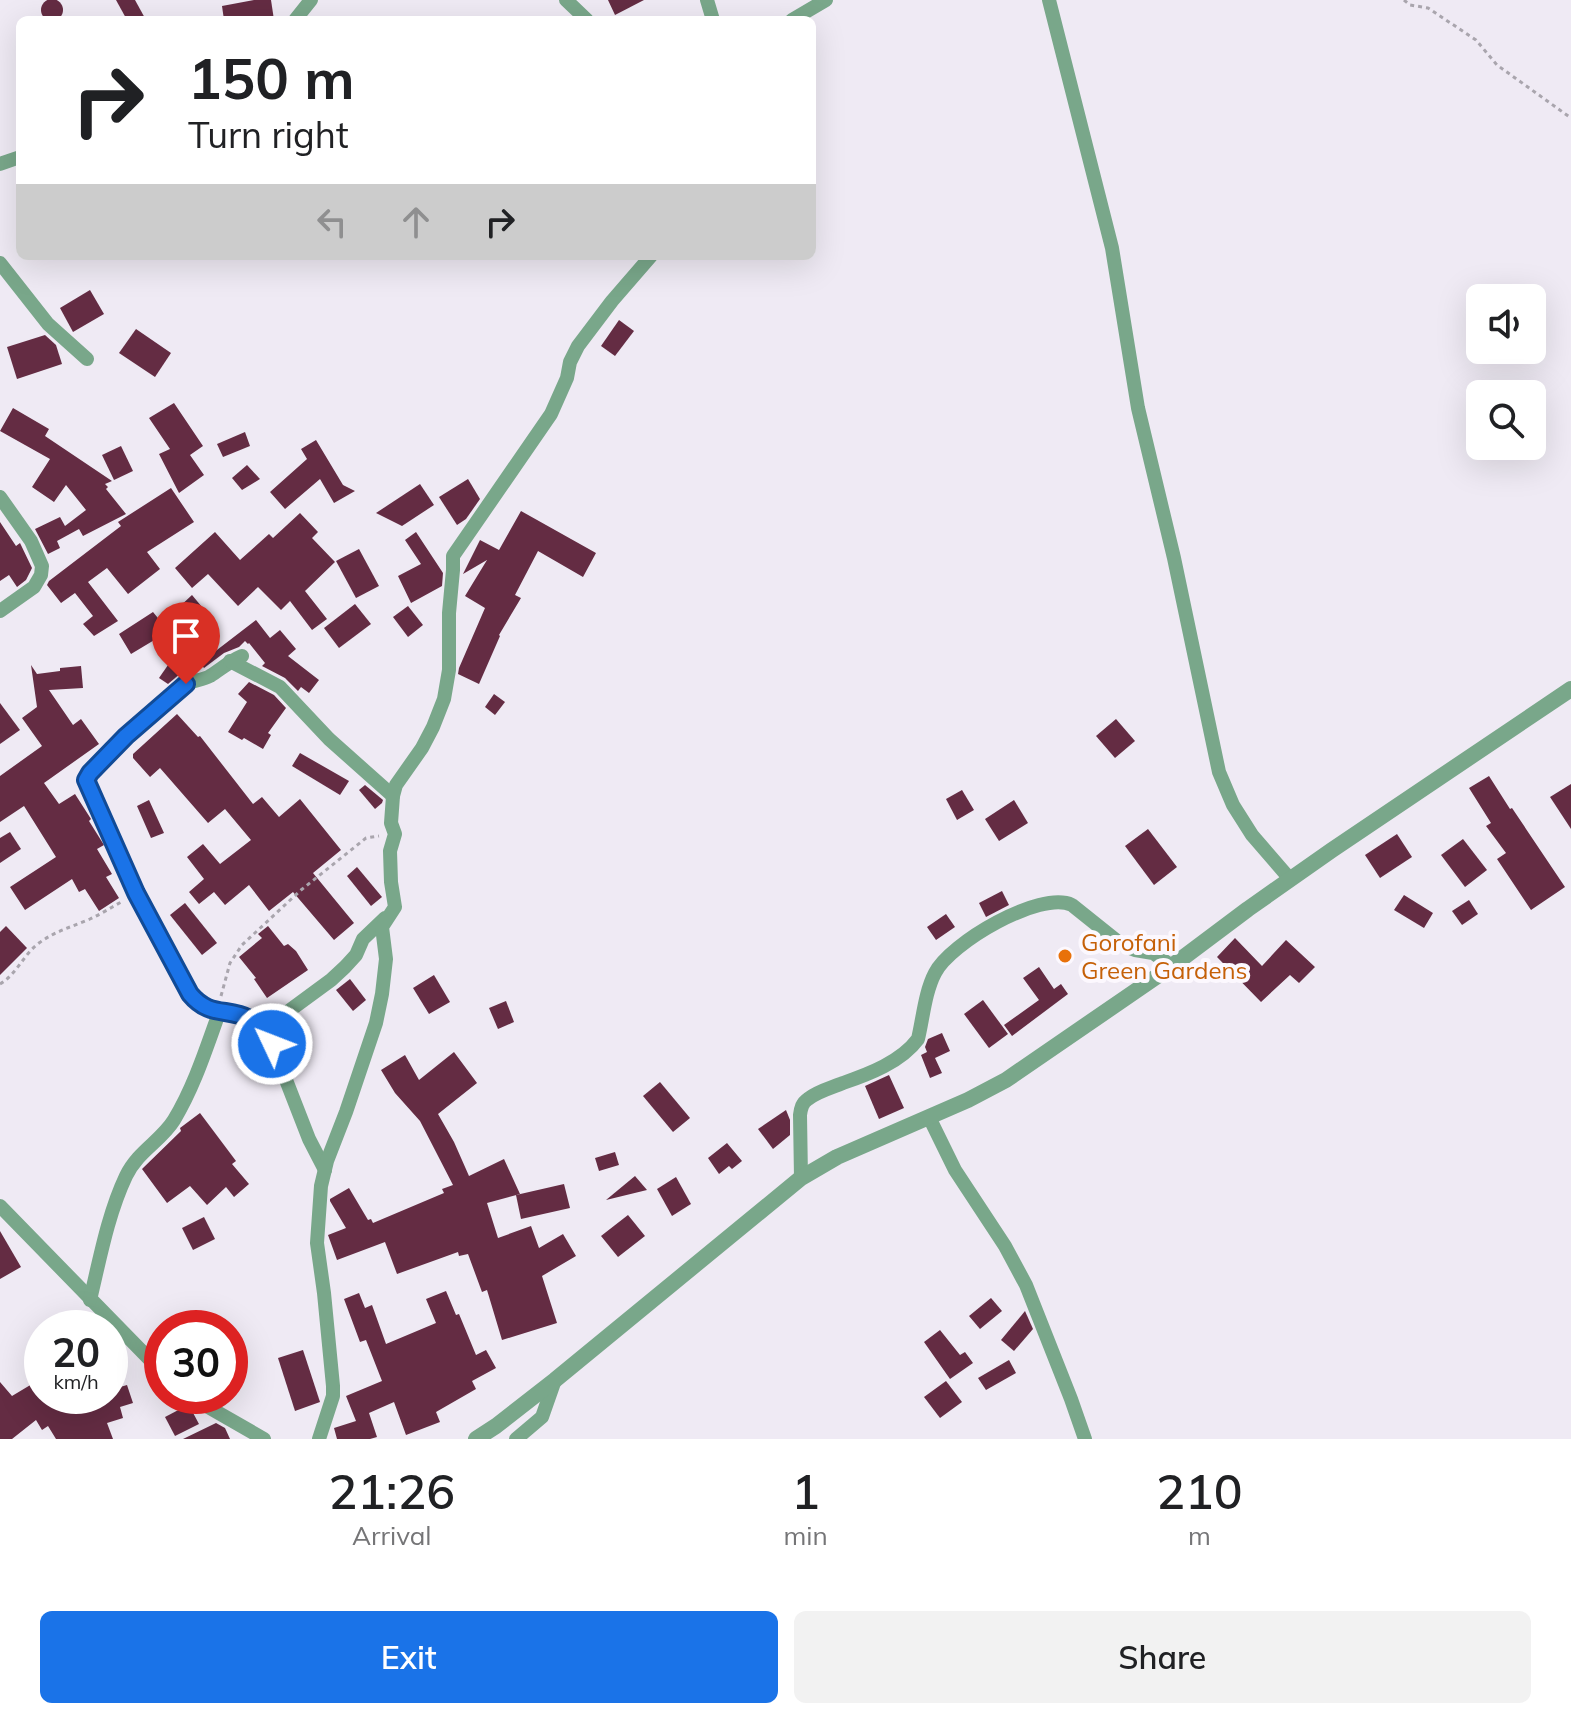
<!DOCTYPE html>
<style>
:root{--surface:#fff;--page:#f2f2f2;--text:#202124;--muted:#757577;--accent:#1a73e8}
body{margin:0;font-family:Mulish,sans-serif;background:var(--page);color:var(--text);height:100vh;display:flex;flex-direction:column;font-size:30px;white-space:nowrap}
*{box-sizing:border-box;margin:0}
p{font-size:26px;color:var(--muted)}
.icon{flex:none;width:44px;height:44px;fill:none;stroke:currentColor;stroke-width:2;stroke-linecap:round;stroke-linejoin:round}
.map{position:relative;height:1439px;overflow:hidden}
.details{display:flex;flex-direction:column;background:var(--surface);flex:1}
.details>*{flex:none}
.top-card{position:absolute;left:16px;top:16px;width:800px;height:244px;border-radius:12px;box-shadow:0 8px 32px #0002;background:#fff;color:var(--text);overflow:hidden}
.tools{position:absolute;left:1466px;top:284px;display:grid;gap:16px}
.tools a{display:grid;place-items:center;width:80px;height:80px;border-radius:12px;background:var(--surface);box-shadow:0 8px 32px #0002;font-size:40px}
.speed{position:absolute;left:24px;top:1310px;display:flex;gap:16px;font-size:40px;font-weight:700;text-align:center}
.speed>*{display:grid;place-content:center;width:104px;height:104px;border-radius:50%;background:var(--surface);box-shadow:0 8px 32px #0002;line-height:1}
.speed small{font-size:20px;font-weight:400}
.speed .limit{border:12px solid #d22;background:#fff;color:#111}
.pin{position:absolute;display:grid;place-items:center;width:68px;height:68px;color:#fff;margin:-82px -34px;border-radius:50% 50% 50% 0;rotate:-45deg;box-shadow:0 0 8px #0007}
.pin .icon{rotate:45deg}
.me{position:absolute;width:88px;margin:-44px;rotate:313deg;stroke-linejoin:round;filter:drop-shadow(0 0 6px #0008)}
.turn{display:flex;align-items:center;gap:28px;height:168px;padding:0 40px;font-size:36px}
.turn .icon{width:104px;height:104px;stroke-width:2.5}
.turn b{display:block;font-size:56px;line-height:68px}
.lanes{display:flex;align-items:center;height:76px;padding:0 40px;background:#0003;justify-content:center;gap:40px;direction:ltr}
.lanes .off{opacity:.35}
.eta{display:flex;justify-content:space-evenly;align-items:center;height:136px;text-align:center}
.eta b{font-size:48px;font-weight:600;line-height:56px}
.cta{display:flex;gap:16px;margin-top:auto;padding:16px 40px}
.cta a{flex:1;height:92px;border-radius:12px;background:var(--accent);color:#fff;font-size:32px;font-weight:600;line-height:92px;text-align:center}
.cta a+a{background:var(--page);color:var(--text)}
.map>svg:first-child{display:block}
.building{fill:#642c43}
.lines{fill:none;stroke-linecap:round;stroke-linejoin:round}
.path{stroke:#a9a5ad;stroke-width:3;stroke-dasharray:4 4;stroke-linecap:butt}
.minor{stroke:#79a78a;stroke-width:14}
.tertiary{stroke:#79a78a;stroke-width:16}
.route-casing{stroke:#114b97;stroke-width:20}
.route{stroke:#1a73e8;stroke-width:14}
.food-dot{fill:#e8710a;stroke:#fcf8fe;stroke-width:3}
.labels{text-anchor:middle;dominant-baseline:central;stroke-width:8;stroke-linejoin:round;paint-order:stroke}
.food-label{font-size:24px;fill:#c56008;stroke:#fcf8fe;text-anchor:start}
</style>
<div class="map">
<svg width="1571" height="1439" viewBox="0 0 1571 1439">
<rect width="100%" height="100%" fill="#efeaf4"/>
<g class="building">
<circle cx="52" cy="10" r="11"/>
<polygon points="116,0 135,0 146,20 127,20"/>
<polygon points="254,0 271,0 274,20 224,20 222,6"/>
<polygon points="608,0 644,0 615,15"/>
<polygon points="90,290 104,314 73,332 60,308"/>
<polygon points="619,320 634,331 615,356 601,346"/>
<polygon points="136,329 171,353 155,377 119,353"/>
<polygon points="45,335 56,345 62,364 17,379 7,347"/>
<polygon points="174,403 203,446 190,455 204,475 179,493 159,454 170,449 149,418"/>
<polygon points="13,408 49,429 45,436 112,481 105,484 108,487 106,489 126,514 83,536 79,529 57,541 60,548 48,554 35,529 60,517 65,526 86,510 66,485 54,502 32,487 50,459 0,431"/>
<polygon points="245,432 250,446 223,457 217,444"/>
<polygon points="316,440 343,485 355,491 334,503 320,479 285,509 270,492 307,459 301,449"/>
<polygon points="121,446 133,471 114,480 102,455"/>
<polygon points="247,465 260,479 242,490 232,478"/>
<polygon points="468,479 480,499 466,519 457,525 439,497"/>
<polygon points="420,484 434,505 402,526 376,513"/>
<polygon points="171,488 194,522 147,552 160,569 128,594 107,568 88,582 118,621 94,636 83,624 93,616 75,593 61,603 47,585 49,581 121,526 118,522"/>
<polygon points="521,511 596,553 583,577 538,551 515,595 521,598 499,635 500,636 479,684 458,674 459,668 485,608 465,596 487,560 463,574 480,540 499,550"/>
<polygon points="300,513 318,532 312,538 335,562 305,591 327,619 312,630 290,601 281,610 258,587 238,606 208,574 192,588 175,568 215,532 240,560 269,534 273,538"/>
<polygon points="0,522 16,546 20,543 32,568 26,580 17,587 9,575 0,581"/>
<polygon points="416,532 443,573 442,586 411,603 398,576 421,564 405,540"/>
<polygon points="359,549 379,586 356,598 336,561"/>
<polygon points="192,595 217,625 185,655 166,633 131,654 119,634 153,612 162,623"/>
<polygon points="355,604 371,624 339,648 324,628"/>
<polygon points="408,606 423,625 408,637 393,617"/>
<polygon points="256,620 270,638 280,630 296,649 288,656 319,680 309,693 301,687 298,691 285,678 262,666 265,663 249,643 248,644 245,641 239,647 224,653 204,668 200,663"/>
<polygon points="31,665 37,674 60,671 60,668 81,666 83,688 49,690 73,725 81,719 99,744 44,783 59,804 75,794 91,819 89,821 104,845 97,849 112,874 106,877 119,898 99,911 85,889 79,892 72,879 25,910 10,887 56,857 24,806 0,822 0,776 42,746 22,718 37,707"/>
<polygon points="168,665 181,673 168,684 159,678"/>
<polygon points="249,682 274,695 286,708 268,733 271,735 263,749 244,738 242,740 228,732 247,702 238,694"/>
<polygon points="494,694 505,702 495,715 485,707"/>
<polygon points="0,703 20,730 0,744"/>
<polygon points="177,714 198,737 200,736 253,804 262,797 279,817 300,799 341,850 313,873 354,923 334,940 293,892 269,911 249,885 225,905 214,892 199,904 189,892 204,879 187,857 203,844 220,864 251,840 225,809 208,823 160,768 150,777 133,758 133,754"/>
<polygon points="1116,719 1135,741 1115,758 1096,736"/>
<polygon points="300,753 349,781 340,795 292,766"/>
<polygon points="1489,776 1510,809 1512,808 1565,887 1531,910 1497,859 1506,853 1486,826 1491,823 1469,788"/>
<polygon points="1571,784 1571,829 1550,797"/>
<polygon points="365,785 383,800 382,803 375,809 359,790"/>
<polygon points="962,790 974,810 957,820 946,799"/>
<polygon points="149,800 164,833 151,838 137,806"/>
<polygon points="1014,800 1028,823 999,841 985,819"/>
<polygon points="1148,829 1177,867 1154,885 1125,846"/>
<polygon points="10,832 21,849 0,863 0,838"/>
<polygon points="1397,834 1412,857 1380,878 1365,855"/>
<polygon points="1463,839 1487,870 1465,887 1441,855"/>
<polygon points="357,867 382,897 371,906 347,876"/>
<polygon points="1002,891 1009,905 986,917 979,903"/>
<polygon points="1404,895 1433,913 1424,928 1394,910"/>
<polygon points="1469,900 1478,914 1462,925 1452,911"/>
<polygon points="185,903 217,943 202,955 170,915"/>
<polygon points="946,914 955,927 936,940 927,927"/>
<polygon points="6,926 27,948 0,975 0,932"/>
<polygon points="268,926 284,946 288,944 296,951 308,970 267,998 254,979 256,978 239,957 262,938 258,934"/>
<polygon points="1235,938 1262,966 1286,940 1315,967 1299,983 1290,975 1261,1002 1217,957"/>
<polygon points="1039,967 1054,989 1061,984 1068,994 1012,1036 1004,1025 1039,1000 1023,978"/>
<polygon points="434,975 450,1002 429,1014 413,988"/>
<polygon points="350,979 366,1000 353,1011 336,990"/>
<polygon points="983,1000 1008,1034 989,1048 964,1014"/>
<polygon points="506,1001 514,1022 498,1029 489,1008"/>
<polygon points="942,1033 950,1051 935,1058 942,1073 930,1078 921,1055 927,1052 925,1047 928,1039"/>
<polygon points="257,1040 267,1058 255,1066 244,1047"/>
<polygon points="454,1052 477,1083 438,1114 454,1142 469,1176 504,1159 520,1194 487,1203 498,1238 531,1226 539,1248 563,1234 576,1256 542,1276 557,1323 502,1340 487,1290 482,1292 468,1254 459,1256 458,1252 397,1274 385,1242 337,1260 328,1235 346,1228 330,1201 330,1199 349,1188 368,1220 371,1219 373,1223 444,1193 442,1189 453,1185 420,1121 395,1093 381,1070 405,1055 419,1080"/>
<polygon points="889,1075 904,1108 879,1119 865,1086"/>
<polygon points="660,1082 690,1118 673,1132 643,1096"/>
<polygon points="786,1110 790,1120 790,1135 773,1149 758,1129"/>
<polygon points="200,1113 236,1161 232,1164 249,1184 234,1197 226,1187 207,1205 190,1186 167,1203 142,1169 181,1131 180,1128"/>
<polygon points="727,1143 742,1161 732,1169 729,1166 719,1174 708,1158"/>
<polygon points="615,1152 619,1165 599,1171 595,1158"/>
<polygon points="635,1176 647,1190 606,1200"/>
<polygon points="676,1177 691,1204 672,1216 657,1189"/>
<polygon points="564,1184 570,1208 521,1219 516,1195"/>
<polygon points="628,1215 645,1236 618,1257 601,1236"/>
<polygon points="204,1217 215,1239 193,1250 182,1228"/>
<polygon points="0,1231 21,1267 0,1279"/>
<polygon points="446,1291 456,1315 459,1314 476,1355 486,1350 496,1368 472,1381 476,1389 436,1412 440,1422 406,1435 394,1402 369,1413 377,1437 370,1439 337,1439 334,1428 356,1421 346,1396 382,1381 366,1340 360,1342 344,1299 359,1293 365,1308 372,1305 386,1344 436,1323 426,1299"/>
<polygon points="991,1298 1002,1311 980,1329 969,1316"/>
<polygon points="1025,1311 1033,1329 1014,1351 1001,1340"/>
<polygon points="940,1330 960,1355 965,1352 973,1363 950,1379 924,1342"/>
<polygon points="303,1350 320,1402 295,1411 278,1358"/>
<polygon points="1009,1360 1016,1373 986,1390 978,1378"/>
<polygon points="42,1378 42,1396 67,1396 74,1408 110,1396 110,1390 127,1385 133,1403 120,1407 123,1418 107,1423 113,1439 56,1439 48,1426 42,1430 36,1420 12,1439 0,1439 0,1382 12,1396"/>
<polygon points="946,1381 962,1402 940,1418 924,1397"/>
<polygon points="186,1406 191,1409 199,1424 175,1436 165,1417"/>
<polygon points="216,1423 225,1428 230,1439 183,1439"/>
</g>
<g class="lines">
<g class="path">
<polyline points="1404,0 1410,5 1428,8 1476,40 1497,65 1571,118"/>
<path d="M0,984C17,974 23,955 39,943C55,931 72,927 90,919C101,914 112,907 123,901"/>
<polyline points="221,996 230,963 242,945 301,890 366,838 379,836"/>
</g>
<g class="minor">
<polyline points="566,0 587,20"/>
<polyline points="707,0 713,20"/>
<polyline points="1049,0 1112,248 1138,408 1174,558 1219,772 1233,805 1252,835 1290,879"/>
<polyline points="295,20 311,0"/>
<polyline points="792,20 826,0"/>
<polyline points="0,164 20,157"/>
<polyline points="0,263 48,324 87,359"/>
<polyline points="0,497 31,541 42,566 41,575 34,587 0,611"/>
<path d="M242,656C230,661 221,669 210,676C201,681 191,680 181,687C149,710 118,744 90,773L86,780L136,893L190,994C210,1018 227,1007 250,1019C260,1025 266,1034 272,1044L309,1139L325,1170"/>
<polyline points="230,661 280,687 329,739 393,796"/>
<polyline points="263,1030 331,980 345,967 356,955 363,939 385,918"/>
<polyline points="929,1117 955,1170 1005,1246 1026,1285 1071,1399 1085,1439"/>
<path d="M801,1178L800,1115C801,1108 802,1103 808,1099C818,1091 831,1088 843,1083C869,1074 901,1062 918,1039C923,1018 925,992 935,973C950,943 1040,890 1072,905L1122,945L1135,950L1153,953L1172,966"/>
<polyline points="0,1206 162,1372"/>
<path d="M90,1300C100,1258 108,1214 126,1176C138,1151 161,1141 174,1120C194,1087 206,1049 219,1013"/>
<polyline points="189,1396 264,1439"/>
<polyline points="319,1439 333,1396 333,1386 324,1293 317,1243 321,1186 327,1161 346,1112 376,1023 382,994 386,959 382,927 395,907 391,882 390,851 395,834 391,823 393,796 396,785 422,748 433,727 444,699 449,670 449,613 453,570 453,556 551,414 567,378 570,362 578,346 612,301 651,256"/>
<polyline points="516,1439 542,1417 555,1380"/>
</g>
<polyline class="tertiary" points="476,1439 496,1426 555,1380 801,1178 837,1157 968,1100 1006,1080 1172,966 1248,909 1332,850 1571,689"/>
</g>
<g class="lines">
<defs>
<path id="route" d="M186,684L126,736L90,773L86,780L136,893L190,994C210,1018 227,1007 250,1019C260,1025 266,1034 272,1044"/>
</defs>
<use href="#route" class="route-casing"/>
<use href="#route" class="route"/>
</g>
<circle class="food-dot" cx="1065" cy="956" r="8"/>
<g class="labels">
<g class="food-label">
<text x="1081" y="942">Gorofani<tspan x="1081" dy="28">Green Gardens</tspan></text>
</g>
</g>
</svg>
<div class="tools">
<a><svg class="icon" aria-label="sound" viewBox="0 0 24 24"><path d="M4 9h4l5-4v14l-5-4H4zM17 9q2 3 0 6"/></svg></a>
<a><svg class="icon" aria-label="search" viewBox="0 0 24 24"><circle cx="10" cy="10" r="6"/><path d="M15 15l6 6"/></svg></a>
</div>
<div class="speed"><div>20<small>km/h</small></div><div class="limit">30</div></div>
<div class="pin" style="left:186px;top:684px;background:#d93025"><svg class="icon" aria-label="arrive" viewBox="0 0 24 24"><path d="M6 21V4h12l-3 4 3 4H6"/></svg></div>
<svg class="me" style="left:272px;top:1044px" viewBox="-20 -20 40 40"><circle r="17" fill="#1a73e8" stroke="#fff" stroke-width="3"/><path d="M0-11L8 9 0 5-8 9z" fill="#fff"/></svg>
<div class="top-card">
<div class="turn"><svg class="icon" aria-label="right" viewBox="0 0 24 24"><path d="M7 20v-9h11M14 6l5 5-5 5"/></svg><div><b>150 m</b>Turn right</div></div>
<div class="lanes"><svg class="icon off" aria-label="left" viewBox="0 0 24 24"><path d="M17 20v-9H6M10 6l-5 5 5 5"/></svg><svg class="icon off" aria-label="ahead" viewBox="0 0 24 24"><path d="M12 20V5M6 11l6-6 6 6"/></svg><svg class="icon" aria-label="right" viewBox="0 0 24 24"><path d="M7 20v-9h11M14 6l5 5-5 5"/></svg></div>
</div>
</div>
<section class="details">
<div class="eta">
<div><b>21:26</b><p>Arrival</p></div>
<div><b>1</b><p>min</p></div>
<div><b>210</b><p>m</p></div>
</div>
<div class="cta"><a>Exit</a><a>Share</a></div>
</section>
